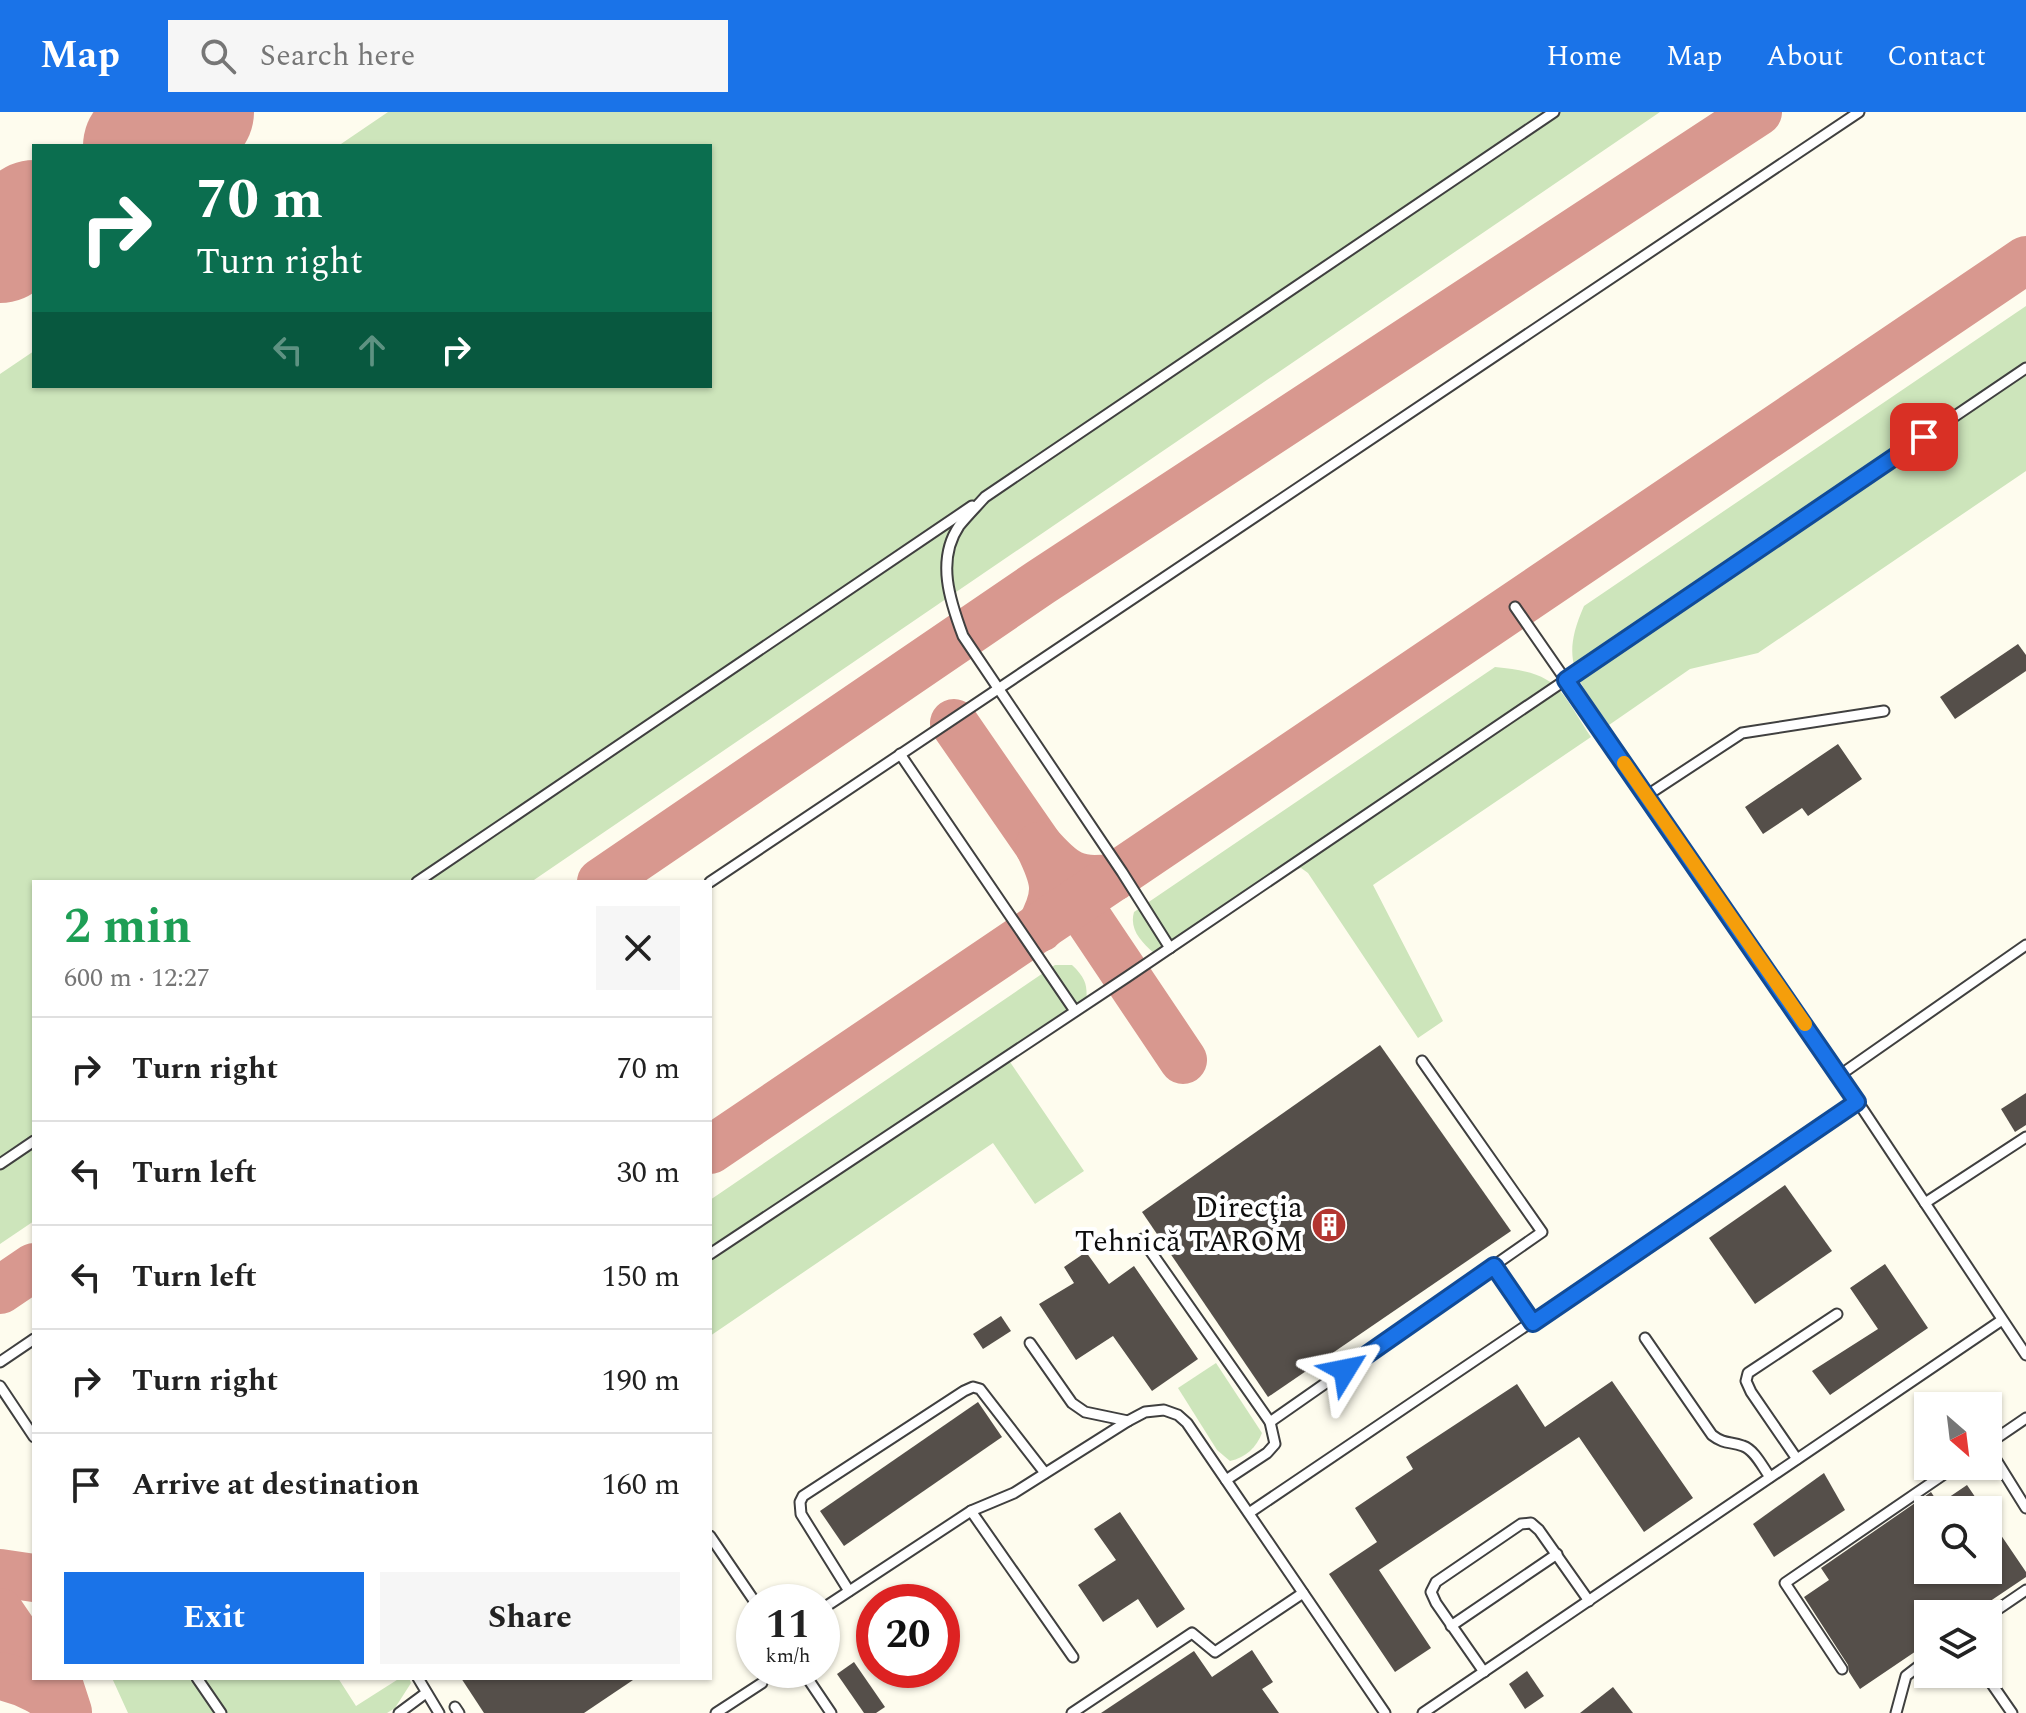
<!DOCTYPE html>
<meta charset="utf-8">
<style>
:root{--surface:#fff;--page:#f6f6f6;--text:#222;--muted:#767676;--line:#e0e0e0;--accent:#1a73e8}
body{margin:0;font-family:Spectral,serif;background:var(--page);color:var(--text);height:100vh;display:flex;flex-direction:column;font-size:30px;white-space:nowrap}
*{box-sizing:border-box;margin:0}
p{font-size:26px;color:var(--muted)}
.icon{flex:none;width:44px;height:44px;fill:none;stroke:currentColor;stroke-width:2;stroke-linecap:round;stroke-linejoin:round}
.map{position:relative;flex:1;overflow:hidden}
.side{position:absolute;left:32px;top:768px;width:680px;height:800px;display:flex;flex-direction:column;background:var(--surface);border-radius:0px;box-shadow:0 2px 6px #0004}
.side>*{flex:none}
.banner{position:absolute;left:32px;top:32px;width:680px;height:244px;border-radius:0px;box-shadow:0 2px 6px #0004;background:#0b6e4f;color:#fff;overflow:hidden}
.needle{width:52px;rotate:152deg}
.tools{position:absolute;left:1914px;top:1280px;display:grid;gap:16px}
.tools a{display:grid;place-items:center;width:88px;height:88px;border-radius:0px;background:var(--surface);box-shadow:0 2px 6px #0004;font-size:40px}
.speed{position:absolute;left:736px;top:1472px;display:flex;gap:16px;font-size:40px;font-weight:700;text-align:center}
.speed>*{display:grid;place-content:center;width:104px;height:104px;border-radius:50%;background:var(--surface);box-shadow:0 2px 6px #0004;line-height:1}
.speed small{font-size:20px;font-weight:400}
.speed .limit{border:12px solid #d22;background:#fff;color:#111}
.pin{position:absolute;display:grid;place-items:center;width:68px;height:68px;color:#fff;margin:-34px;border-radius:16px;box-shadow:0 4px 12px #0006}
.me{position:absolute;width:88px;margin:-44px;rotate:55deg;stroke-linejoin:round;filter:drop-shadow(0 0 6px #0008)}
.turn{display:flex;align-items:center;gap:28px;height:168px;padding:0 32px;font-size:36px}
.turn .icon{width:104px;height:104px;stroke-width:2.5}
.turn b{display:block;font-size:56px;line-height:68px}
.lanes{display:flex;align-items:center;height:76px;padding:0 32px;background:#0003;justify-content:center;gap:40px;direction:ltr}
.lanes .off{opacity:.35}
.round{display:grid;place-items:center;flex:none;width:84px;height:84px;border-radius:0px;background:var(--page)}
.overview{display:flex;align-items:center;justify-content:space-between;height:136px;padding:0 32px}
h1{font-size:48px;font-weight:700;line-height:60px;color:#1e9e55}
.cta{display:flex;gap:16px;margin-top:auto;padding:16px 32px}
.cta a{flex:1;height:92px;border-radius:0px;background:var(--accent);color:#fff;font-size:32px;font-weight:700;line-height:92px;text-align:center}
.cta a+a{background:var(--page);color:var(--text)}
ul{padding:0;list-style:none}
li{display:flex;align-items:center;gap:24px;height:104px;padding:0 32px;border-top:2px solid var(--line)}
li div{flex:1}
li b{display:block;font-size:30px}
li em{font-style:normal}
header{display:flex;align-items:center;gap:48px;box-sizing:border-box;height:112px;padding:0 40px;background:var(--accent);color:#fff}
header strong{font-size:38px}
nav{display:flex;gap:44px;margin-inline-start:auto;font-size:28px}
.search{width:560px;height:72px;background:var(--page);display:flex;align-items:center;gap:20px;box-sizing:border-box;padding:0 28px;border-radius:0px;color:var(--muted);font-size:30px}
.map>svg:first-child{display:block}
.green{fill:#cde5bb}
.lines{fill:none;stroke-linecap:round;stroke-linejoin:round}
.taxiway{stroke:#d8988f;stroke-width:48}
.runway{stroke:#d8988f;stroke-width:120}
.building{fill:#554f4a}
.lane-casing{stroke:#404040;stroke-width:13}
.lane{stroke:#fff;stroke-width:9}
.route-casing{stroke:#114b97;stroke-width:20}
.route{stroke:#1a73e8;stroke-width:14}
.slow{stroke:#f59e0b;stroke-width:14}
.labels{text-anchor:middle;dominant-baseline:central;stroke-width:8;stroke-linejoin:round;paint-order:stroke}
.poi-label{font-size:30px;fill:#0d0d0d;stroke:#fff;text-anchor:end}
</style>
<header>
<strong>Map</strong>
<div class="search"><svg class="icon" aria-label="search" viewBox="0 0 24 24"><circle cx="10" cy="10" r="6"/><path d="M15 15l6 6"/></svg>Search here</div>
<nav><a>Home</a><a>Map</a><a>About</a><a>Contact</a></nav>
</header>
<div class="map">
<svg width="2026" height="1601" viewBox="0 0 2026 1601">
<rect width="100%" height="100%" fill="#fefcee"/>
<g class="green">
<polygon points="388,0 1660,0 531,770 34,770 34,1109 0,1132 0,262 34,239 34,274 710,274 710,34 338,34"/>
<path d="M2026,194V359L1758,541L1690,557L1609,613C1577,567 1559,550 1584,494Z"/>
<path d="M1495,555C1559,561 1558,575 1591,625L1373,773L1443,909L1418,926L1308,761L1301,756L1294,758L1164,840L1154,841C1141,830 1129,817 1134,800Z"/>
<path d="M1055,853H1072C1089,869 1087,876 1086,898L1010,950L1084,1059L1035,1092L993,1031L710,1224V1088Z"/>
<path d="M1216,1251L1262,1321C1257,1335 1245,1346 1230,1349L1217,1338L1178,1276Z"/>
<polygon points="112,1566 338,1566 356,1594 400,1566 409,1566 411,1571 395,1596 387,1601 128,1601"/>
</g>
<g class="lines">
<g class="taxiway">
<polyline points="954,611 1039,734"/>
<polyline points="601,770 1041,470 1758,0"/>
<polyline points="1077,790 1183,948"/>
<path d="M1040,816C1059,781 1056,769 1039,734C1063,761 1076,772 1114,765"/>
<polyline points="710,1038 2026,148"/>
<polyline points="0,1178 34,1155"/>
<polyline points="0,1461 34,1466"/>
<polyline points="0,1500 34,1550"/>
<path d="M0,1564C25,1569 50,1582 68,1600L57,1566"/>
</g>
<g class="runway">
<polyline points="143,34 194,0"/>
<polyline points="0,131 34,108"/>
</g>
</g>
<g class="building">
<polygon points="2018,532 2026,543 2026,559 1955,607 1940,585"/>
<polygon points="1838,632 1862,667 1808,704 1802,696 1763,722 1745,695"/>
<polygon points="1380,933 1511,1119 1268,1285 1142,1100"/>
<polygon points="2026,981 2026,1013 2015,1020 2001,997"/>
<polygon points="1785,1073 1832,1139 1755,1192 1709,1126"/>
<polygon points="1086,1140 1109,1172 1134,1154 1198,1247 1152,1279 1113,1224 1076,1248 1039,1192 1074,1171 1064,1155"/>
<polygon points="1885,1152 1928,1216 1830,1283 1812,1259 1878,1217 1850,1176"/>
<polygon points="1001,1204 1011,1219 983,1237 973,1222"/>
<polygon points="1612,1269 1693,1386 1644,1420 1579,1325 1379,1458 1431,1536 1395,1560 1329,1462 1377,1430 1355,1396 1413,1357 1406,1345 1517,1272 1545,1315"/>
<polygon points="978,1290 1002,1325 844,1434 820,1399"/>
<polygon points="1824,1361 1845,1398 1774,1445 1753,1412"/>
<polygon points="1967,1373 1984,1398 1928,1398 1928,1458 1988,1458 1988,1404 2026,1460 2026,1465 1971,1502 1928,1502 1928,1531 1860,1577 1849,1560 1848,1553 1804,1485 1829,1468 1821,1456 1931,1380 1939,1392"/>
<polygon points="1120,1400 1185,1497 1157,1516 1138,1487 1103,1510 1078,1473 1116,1448 1094,1417"/>
<polygon points="1252,1538 1273,1570 1262,1577 1279,1601 1101,1601 1194,1539 1212,1565"/>
<polygon points="854,1550 885,1595 876,1601 864,1601 837,1562"/>
<polygon points="1527,1559 1544,1584 1525,1597 1509,1572"/>
<polygon points="461,1566 636,1566 584,1601 484,1601"/>
<polygon points="1613,1575 1633,1601 1580,1601"/>
</g>
<g class="lines">
<defs>
<g id="lane">
<polyline points="1515,495 1646,684"/>
<polyline points="1884,599 1742,621 1646,684 1840,963 2026,1243"/>
<polyline points="900,642 1075,899"/>
<polyline points="417,770 972,394"/>
<polyline points="710,770 1859,0"/>
<path d="M1170,836L1122,760L963,524C950,489 936,448 959,414C967,404 977,394 985,385L1554,0"/>
<polyline points="1840,963 2026,833"/>
<polyline points="0,1052 34,1029"/>
<polyline points="1925,1091 2026,1025"/>
<polyline points="1142,1127 1270,1310 1542,1120 1422,949"/>
<polyline points="710,1142 1127,865 2026,256"/>
<polyline points="1494,1154 1533,1211"/>
<path d="M1645,1226L1712,1323C1725,1333 1730,1329 1743,1334C1755,1338 1763,1356 1770,1365"/>
<polyline points="1030,1231 1072,1291 1085,1300 1128,1309"/>
<polyline points="0,1250 34,1227"/>
<polyline points="0,1274 34,1325"/>
<polyline points="1988,1332 2026,1306"/>
<polyline points="1988,1335 2026,1396"/>
<polyline points="1797,1347 1751,1280 1746,1269 1748,1261 1837,1202"/>
<polyline points="1226,1368 1267,1341 1275,1332 1270,1310"/>
<polyline points="971,1399 1073,1545"/>
<polyline points="1249,1401 1857,990"/>
<polyline points="710,1424 755,1490"/>
<polyline points="849,1479 801,1402 800,1390 803,1384 964,1279 973,1275 980,1277 1045,1361"/>
<polyline points="822,1497 971,1399 1014,1381 1128,1309 1145,1300 1164,1298 1178,1303 1187,1311 1385,1601"/>
<polyline points="1988,1504 2026,1478"/>
<polyline points="1451,1514 1557,1442"/>
<polyline points="1842,1557 1785,1471 1956,1354"/>
<polyline points="802,1558 831,1601"/>
<polyline points="1484,1560 1436,1491 1431,1480 1436,1470 1521,1412 1531,1411 1539,1418 1589,1489"/>
<polyline points="1985,1562 2012,1601"/>
<polyline points="197,1566 221,1601"/>
<polyline points="418,1566 439,1601"/>
<polyline points="455,1595 459,1601"/>
<polyline points="399,1601 426,1581"/>
<polyline points="716,1601 762,1571"/>
<polyline points="1072,1601 1192,1521 1215,1540 1303,1481"/>
<polyline points="1423,1601 2002,1208"/>
<polyline points="1896,1601 1906,1564 1928,1547"/>
</g>
</defs>
<use href="#lane" class="lane-casing"/>
<use href="#lane" class="lane"/>
</g>
<g class="lines">
<defs>
<polyline id="route" points="1345,1258 1494,1154 1533,1211 1857,990 1566,568 1924,325"/>
</defs>
<use href="#route" class="route-casing"/>
<use href="#route" class="route"/>
<polyline class="slow" points="1624,651 1805,912"/>
</g>
<defs>
<symbol id="building-disc" viewBox="-11 -11 22 22"><circle r="9.5" fill="#b23530" stroke="#fff"/><path d="M-4-6H4V6H1V3H-1V6H-4ZM-2.5-4.3h1.7v1.8h-1.7ZM.8-4.3h1.7v1.8H.8ZM-2.5-1h1.7V.8h-1.7ZM.8-1h1.7V.8H.8Z" fill="#fff"/></symbol>
</defs>
<g fill-rule="evenodd">
<use href="#building-disc" x="1309" y="1093" width="40" height="40"/>
</g>
<g class="labels">
<g class="poi-label">
<text x="1303" y="1096">Direcţia<tspan x="1303" dy="34">Tehnică TAROM</tspan></text>
</g>
</g>
</svg>
<div class="tools">
<a><svg class="needle" viewBox="-14 -14 28 28"><path d="M0-13l5 13h-10z" fill="#e53935"/><path d="M0 13l5-13h-10z" fill="#767676"/></svg></a>
<a><svg class="icon" aria-label="search" viewBox="0 0 24 24"><circle cx="10" cy="10" r="6"/><path d="M15 15l6 6"/></svg></a>
<a><svg class="icon" aria-label="layers" viewBox="0 0 24 24"><path d="M12 4l9 5-9 5-9-5zM3 14l9 5 9-5"/></svg></a>
</div>
<div class="speed"><div>11<small>km/h</small></div><div class="limit">20</div></div>
<div class="pin" style="left:1924px;top:325px;background:#d93025"><svg class="icon" aria-label="arrive" viewBox="0 0 24 24"><path d="M6 21V4h12l-3 4 3 4H6"/></svg></div>
<svg class="me" style="left:1345px;top:1258px" viewBox="-20 -20 40 40"><path d="M0-17L14 15 0 8-14 15z" fill="#1a73e8" stroke="#fff" stroke-width="4"/></svg>
<div class="banner">
<div class="turn"><svg class="icon" aria-label="right" viewBox="0 0 24 24"><path d="M7 20v-9h11M14 6l5 5-5 5"/></svg><div><b>70 m</b>Turn right</div></div>
<div class="lanes"><svg class="icon off" aria-label="left" viewBox="0 0 24 24"><path d="M17 20v-9H6M10 6l-5 5 5 5"/></svg><svg class="icon off" aria-label="ahead" viewBox="0 0 24 24"><path d="M12 20V5M6 11l6-6 6 6"/></svg><svg class="icon" aria-label="right" viewBox="0 0 24 24"><path d="M7 20v-9h11M14 6l5 5-5 5"/></svg></div>
</div>
<section class="side">
<div class="overview"><div><h1>2 min</h1><p>600 m · 12:27</p></div><a class="round"><svg class="icon" aria-label="close" viewBox="0 0 24 24"><path d="M6 6l12 12M18 6L6 18"/></svg></a></div>
<ul>
<li><svg class="icon" aria-label="right" viewBox="0 0 24 24"><path d="M7 20v-9h11M14 6l5 5-5 5"/></svg><div><b>Turn right</b></div><em>70 m</em></li>
<li><svg class="icon" aria-label="left" viewBox="0 0 24 24"><path d="M17 20v-9H6M10 6l-5 5 5 5"/></svg><div><b>Turn left</b></div><em>30 m</em></li>
<li><svg class="icon" aria-label="left" viewBox="0 0 24 24"><path d="M17 20v-9H6M10 6l-5 5 5 5"/></svg><div><b>Turn left</b></div><em>150 m</em></li>
<li><svg class="icon" aria-label="right" viewBox="0 0 24 24"><path d="M7 20v-9h11M14 6l5 5-5 5"/></svg><div><b>Turn right</b></div><em>190 m</em></li>
<li><svg class="icon" aria-label="arrive" viewBox="0 0 24 24"><path d="M6 21V4h12l-3 4 3 4H6"/></svg><div><b>Arrive at destination</b></div><em>160 m</em></li>
</ul>
<div class="cta"><a>Exit</a><a>Share</a></div>
</section>
</div>
